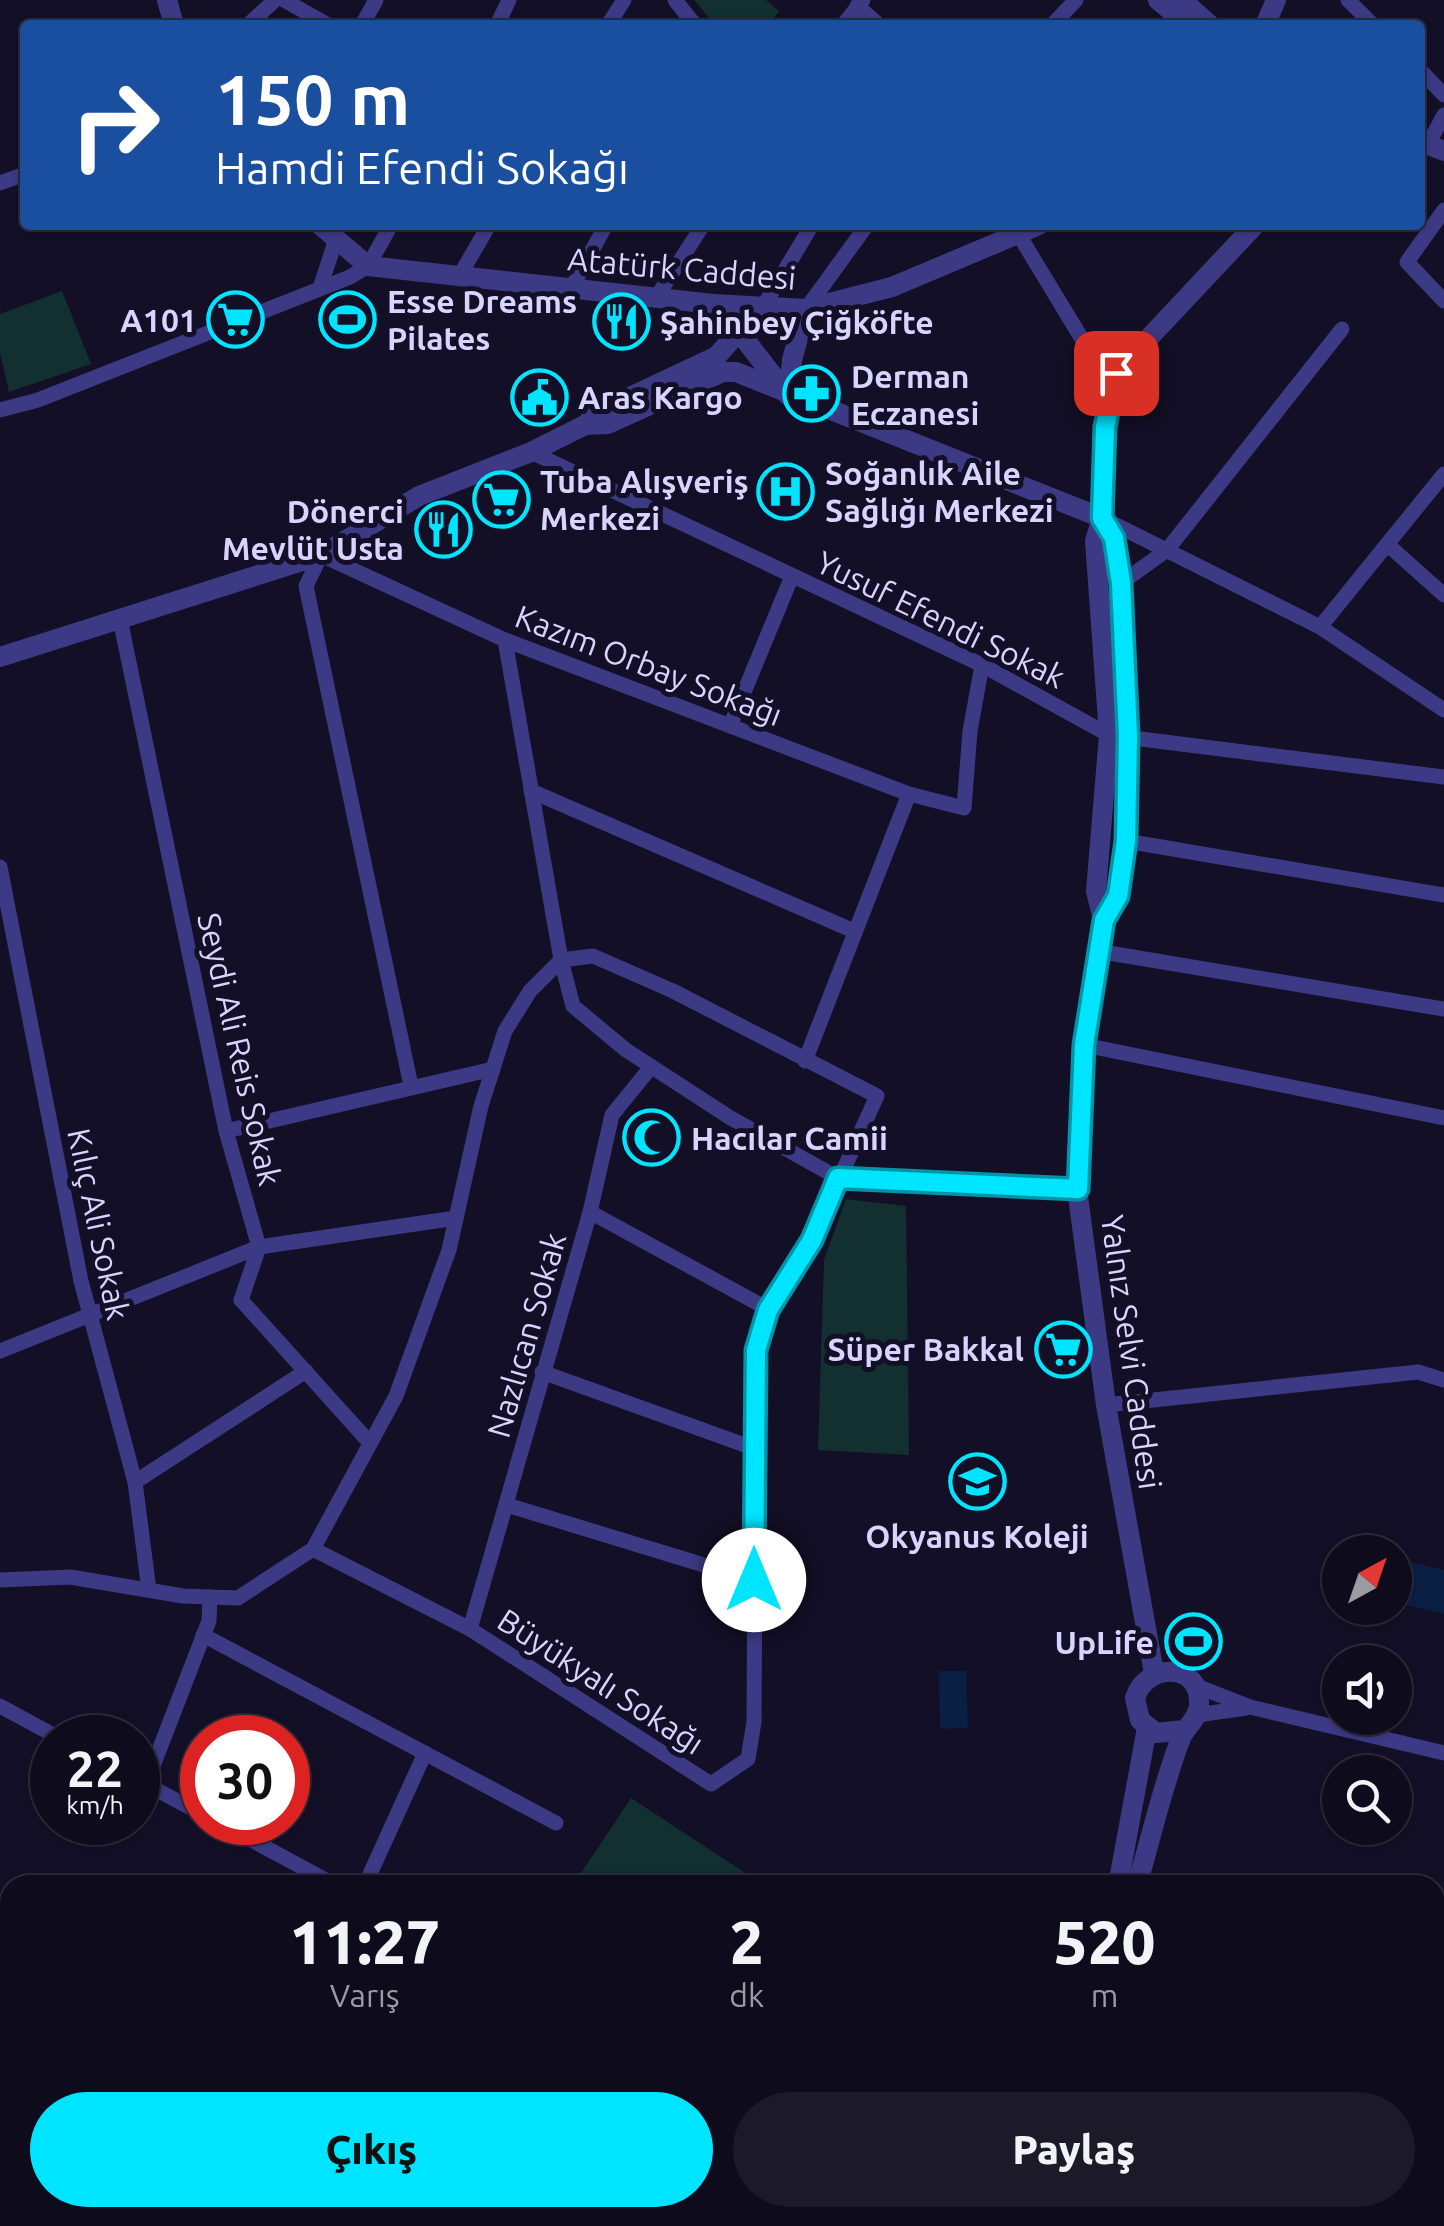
<!DOCTYPE html>
<html lang="tr">
<meta charset="utf-8">
<style>
:root{--surface:#0e0b1c;--page:#1c1929;--text:#f1f3f6;--muted:#9b9ba3;--line:#2e2b3b;--accent:#00e5ff}
body{margin:0;font-family:Ubuntu,sans-serif;background:var(--page);color:var(--text);height:100vh;display:flex;flex-direction:column;font-size:38px;white-space:nowrap}
*{box-sizing:border-box;margin:0}
p{font-size:32px;color:var(--muted)}
.icon{flex:none;width:55px;height:55px;fill:none;stroke:currentColor;stroke-width:2;stroke-linecap:round;stroke-linejoin:round}
.map{position:relative;flex:1;overflow:hidden}
.panel{position:absolute;left:0px;top:1875px;width:1445px;height:352px;display:flex;flex-direction:column;background:var(--surface);border-radius:30px 30px 0 0;box-shadow:0 2px 8px #0004,0 0 0 2px var(--line)}
.panel>*{flex:none}
.guide{position:absolute;left:20px;top:20px;width:1405px;height:210px;border-radius:10px;box-shadow:0 2px 8px #0004,0 0 0 2px var(--line);background:#1a4fa0;color:#fff;overflow:hidden}
.needle{width:65px;rotate:40deg}
.tools{position:absolute;left:1322px;top:1535px;display:grid;gap:20px}
.tools a{display:grid;place-items:center;width:90px;height:90px;border-radius:50%;background:var(--surface);box-shadow:0 2px 8px #0004,0 0 0 2px var(--line);font-size:50px}
.speed{position:absolute;left:30px;top:1715px;display:flex;gap:20px;font-size:50px;font-weight:700;text-align:center}
.speed>*{display:grid;place-content:center;width:130px;height:130px;border-radius:50%;background:var(--surface);box-shadow:0 2px 8px #0004,0 0 0 2px var(--line);line-height:1}
.speed small{font-size:25px;font-weight:400}
.speed .limit{border:15px solid #d22;background:#fff;color:#111}
.pin{position:absolute;display:grid;place-items:center;width:85px;height:85px;color:#fff;margin:-42px;border-radius:20px;box-shadow:0 5px 15px #0006}
.me{position:absolute;width:110px;margin:-55px;rotate:0deg;stroke-linejoin:round;filter:drop-shadow(0 0 8px #0008)}
.turn{display:flex;align-items:center;gap:35px;height:210px;padding:0 30px;font-size:45px}
.turn .icon{width:130px;height:130px;stroke-width:2.5}
.turn b{display:block;font-size:70px;line-height:85px}
.eta{display:flex;justify-content:space-evenly;align-items:center;height:170px;text-align:center}
.eta b{font-size:60px;font-weight:800;line-height:70px}
.action{display:flex;gap:20px;margin-top:auto;padding:20px 30px}
.action a{flex:1;height:115px;border-radius:60px;background:var(--accent);color:#111;font-size:40px;font-weight:800;line-height:115px;text-align:center}
.action a+a{background:var(--page);color:var(--text)}
.map>svg:first-child{display:block}
.green{fill:#12302f}
.water{fill:#0a1f44}
.lines{fill:none;stroke-linecap:round;stroke-linejoin:round}
.minor{stroke:#3d3a85;stroke-width:15}
.tertiary{stroke:#3d3a85;stroke-width:20}
.route-casing{stroke:#0095a6;stroke-width:25}
.route{stroke:#00e5ff;stroke-width:18}
.labels{text-anchor:middle;dominant-baseline:central;stroke-width:10;stroke-linejoin:round;paint-order:stroke}
.street-label{font-size:32px;fill:#d9d4ff;stroke:#130f26}
.poi-label{font-size:32px;font-weight:bold;fill:#d9d4ff;stroke:#130f26;text-anchor:start}
</style>
<div class="map">
<svg width="1444" height="2226" viewBox="0 0 1444 2226">
<rect width="100%" height="100%" fill="#130f26"/>
<g class="green">
<polygon points="694,0 766,0 779,11 769,25 715,25"/>
<polygon points="62,291 91,364 9,392 0,352 0,314"/>
<polygon points="846,1199 906,1206 909,1455 818,1450 824,1260"/>
<polygon points="631,1798 753,1878 766,1885 573,1885"/>
</g>
<g class="water">
<polygon points="1397,1559 1444,1570 1444,1614 1395,1602"/>
<polygon points="939,1671 966,1671 968,1728 940,1729"/>
</g>
<g class="lines">
<g class="minor">
<polyline points="284,0 328,25"/>
<polyline points="675,0 695,25"/>
<polyline points="1348,0 1373,25"/>
<polyline points="857,6 879,25"/>
<polyline points="248,25 275,0"/>
<polyline points="362,25 376,0"/>
<polyline points="497,25 509,0"/>
<polyline points="608,25 624,0"/>
<polyline points="843,25 863,0"/>
<polyline points="1052,25 1076,0"/>
<polyline points="1420,70 1444,95"/>
<polyline points="1428,144 1444,115"/>
<polyline points="0,183 25,174"/>
<polyline points="1444,210 1407,262 1444,301"/>
<polyline points="1019,235 1085,344 1116,373"/>
<polyline points="460,275 489,225"/>
<polyline points="321,285 336,239"/>
<polyline points="572,287 606,225"/>
<polyline points="656,298 703,225"/>
<polyline points="764,305 812,225"/>
<polyline points="806,309 867,225"/>
<polyline points="0,410 38,400 350,277 368,266 391,225"/>
<polyline points="531,452 982,665 1109,735 1444,777"/>
<polyline points="1102,518 1320,627 1444,710"/>
<polyline points="1387,544 1444,595"/>
<polyline points="1121,583 1167,550 1342,329"/>
<polyline points="120,619 226,1131 259,1247 241,1300 370,1443"/>
<polyline points="1320,627 1444,474"/>
<polyline points="505,640 561,960 573,1006 626,1050 729,1117 838,1178 1077,1189"/>
<polyline points="730,726 792,576"/>
<polyline points="531,791 854,931"/>
<polyline points="1126,841 1444,895"/>
<polyline points="0,867 81,1281 135,1482 149,1590"/>
<polyline points="1097,951 1444,1009"/>
<polyline points="1084,1045 1444,1118"/>
<polyline points="805,1061 909,794"/>
<polyline points="411,1086 306,586 321,555 505,640 909,794 964,808 970,731 982,665"/>
<polyline points="226,1131 493,1069"/>
<polyline points="590,1212 768,1309"/>
<polyline points="0,1351 259,1247 456,1218"/>
<polyline points="542,1372 753,1448"/>
<polyline points="1106,1405 1418,1372 1444,1380"/>
<polyline points="135,1482 306,1371"/>
<polyline points="507,1505 753,1580"/>
<polyline points="313,1549 470,1629 711,1784 748,1759 754,1722 756,1350 768,1309 812,1239 877,1096 673,991 593,956 561,960"/>
<polyline points="0,1580 70,1577 183,1596 238,1598 313,1549 396,1396 449,1250 481,1106 505,1031 530,991 561,960"/>
<polyline points="470,1629 590,1212 612,1115 651,1067"/>
<polyline points="203,1635 556,1823"/>
<polyline points="1194,1685 1250,1707 1444,1753"/>
<polyline points="0,1706 59,1738"/>
<polyline points="1197,1715 1246,1708"/>
<polyline points="138,1780 202,1814"/>
<polyline points="146,1784 209,1621 210,1597"/>
<polyline points="218,1822 335,1885"/>
<polyline points="365,1885 425,1753"/>
<polyline points="0,1908 10,1912"/>
<polyline points="0,2128 10,2126"/>
<polyline points="0,2192 3,2196"/>
</g>
<g class="tertiary">
<polyline points="167,0 174,25"/>
<polyline points="1158,0 1188,25"/>
<polyline points="1182,0 1210,25"/>
<polyline points="1265,25 1276,0"/>
<polyline points="1420,142 1444,151"/>
<polyline points="320,225 368,266 713,304 806,309 892,287 1039,225"/>
<polyline points="729,319 788,395"/>
<polyline points="789,396 792,360 806,309"/>
<polyline points="585,425 608,424 723,372 736,372 1102,518"/>
<polyline points="1102,518 1114,538 1121,583 1128,736 1126,841 1117,896 1103,920 1084,1045 1077,1189 1106,1405 1154,1673"/>
<polyline points="0,657 321,555 419,496 531,452 585,425 600,411 717,356 733,338 731,321"/>
<polyline points="1103,920 1096,891 1109,735 1095,541 1102,518 1105,427 1116,373 1255,225"/>
<polyline points="1118,1885 1147,1728"/>
<path d="M1137,1885C1152,1835 1162,1787 1181,1738C1186,1726 1198,1719 1199,1705C1202,1662 1146,1662 1135,1698L1140,1720L1156,1733L1184,1730"/>
<polyline points="1000,2226 1004,2218"/>
<polyline points="1022,2226 1026,2218"/>
</g>
</g>
<g class="lines">
<defs>
<polyline id="route" points="754,1580 756,1350 768,1310 812,1240 838,1178 1078,1189 1084,1045 1104,920 1118,896 1126,841 1128,736 1121,583 1114,538 1102,518 1105,427 1116,373"/>
</defs>
<use href="#route" class="route-casing"/>
<use href="#route" class="route"/>
</g>
<defs>
<symbol id="stadium-ring" viewBox="-11 -11 22 22"><circle r="9.5" fill="#130f26" stroke="#00e5ff" stroke-width="1.5"/><path d="M0-5a6.5 5 0 1 0 0 10a6.5 5 0 1 0 0-10ZM-3.5-1.8h7v3.6h-7Z" fill="#00e5ff"/></symbol>
<symbol id="supermarket-ring" viewBox="-11 -11 22 22"><circle r="9.5" fill="#130f26" stroke="#00e5ff" stroke-width="1.5"/><path d="M-6-5.5h2.5l.6 2H6L4.5 2H-2.5L-4.4-4H-6ZM-1.5 3.2a1.3 1.3 0 1 0 .1 0ZM3 3.2a1.3 1.3 0 1 0 .1 0Z" fill="#00e5ff"/></symbol>
<symbol id="restaurant-ring" viewBox="-11 -11 22 22"><circle r="9.5" fill="#130f26" stroke="#00e5ff" stroke-width="1.5"/><path d="M-5-6h1v4h1v-4h1v4h1v-4h1v5L-1.5 .5V6h-2V.5L-5-1ZM5-6V6H3V1.5H1.5Q1.5-4 5-6Z" fill="#00e5ff"/></symbol>
<symbol id="pharmacy-ring" viewBox="-11 -11 22 22"><circle r="9.5" fill="#130f26" stroke="#00e5ff" stroke-width="1.5"/><path d="M-2-6h4v4h4v4h-4v4h-4v-4h-4v-4h4Z" fill="#00e5ff"/></symbol>
<symbol id="civic-ring" viewBox="-11 -11 22 22"><circle r="9.5" fill="#130f26" stroke="#00e5ff" stroke-width="1.5"/><path d="M-.6-6.5H3V-4.5H.6V-3L4-1V1h2V6H-6V1h2V-1L-.6-3ZM-1.2 2.5V6h2.4V2.5Z" fill="#00e5ff"/></symbol>
<symbol id="hospital-ring" viewBox="-11 -11 22 22"><circle r="9.5" fill="#130f26" stroke="#00e5ff" stroke-width="1.5"/><path d="M-5-5h3v3.5h4V-5h3V5h-3V1.5h-4V5h-3Z" fill="#00e5ff"/></symbol>
<symbol id="mosque-ring" viewBox="-11 -11 22 22"><circle r="9.5" fill="#130f26" stroke="#00e5ff" stroke-width="1.5"/><path d="M3.5-4.9A6 6 0 1 0 3.5 4.9A5 5 0 1 1 3.5-4.9Z" fill="#00e5ff"/></symbol>
<symbol id="school-ring" viewBox="-11 -11 22 22"><circle r="9.5" fill="#130f26" stroke="#00e5ff" stroke-width="1.5"/><path d="M0-5L7-2L0 1L-7-2ZM-4 1L0 2.5L4 1V4Q0 6-4 4Z" fill="#00e5ff"/></symbol>
</defs>
<g fill-rule="evenodd">
<use href="#stadium-ring" x="316" y="288" width="63" height="63"/>
<use href="#supermarket-ring" x="204" y="288" width="63" height="63"/>
<use href="#restaurant-ring" x="590" y="290" width="63" height="63"/>
<use href="#pharmacy-ring" x="780" y="362" width="63" height="63"/>
<use href="#civic-ring" x="508" y="366" width="63" height="63"/>
<use href="#hospital-ring" x="754" y="460" width="63" height="63"/>
<use href="#supermarket-ring" x="470" y="468" width="63" height="63"/>
<use href="#restaurant-ring" x="412" y="498" width="63" height="63"/>
<use href="#mosque-ring" x="620" y="1106" width="63" height="63"/>
<use href="#supermarket-ring" x="1032" y="1318" width="63" height="63"/>
<use href="#school-ring" x="946" y="1450" width="63" height="63"/>
<use href="#stadium-ring" x="1162" y="1610" width="63" height="63"/>
</g>
<g class="labels">
<g class="street-label">
<text transform="translate(682 268) rotate(5)">Atatürk Caddesi</text>
<text transform="translate(941 619) rotate(26)">Yusuf Efendi Sokak</text>
<text transform="translate(649 665) rotate(21)">Kazım Orbay Sokağı</text>
<text transform="translate(240 1049) rotate(77)">Seydi Ali Reis Sokak</text>
<text transform="translate(99 1224) rotate(78)">Kılıç Ali Sokak</text>
<text transform="translate(526 1335) rotate(-74)">Nazlıcan Sokak</text>
<text transform="translate(1132 1352) rotate(82)">Yalnız Selvi Caddesi</text>
<text transform="translate(601 1681) rotate(33)">Büyükyalı Sokağı</text>
</g>
<g class="poi-label">
<text x="387" y="301">Esse Dreams<tspan x="387" dy="37">Pilates</tspan></text>
<text x="197" y="320" text-anchor="end">A101</text>
<text x="660" y="322">Şahinbey Çiğköfte</text>
<text x="851" y="376">Derman<tspan x="851" dy="37">Eczanesi</tspan></text>
<text x="578" y="397">Aras Kargo</text>
<text x="825" y="473">Soğanlık Aile<tspan x="825" dy="37">Sağlığı Merkezi</tspan></text>
<text x="540" y="481">Tuba Alışveriş<tspan x="540" dy="37">Merkezi</tspan></text>
<text x="404" y="511" text-anchor="end">Dönerci<tspan x="404" dy="37">Mevlüt Usta</tspan></text>
<text x="691" y="1138">Hacılar Camii</text>
<text x="1024" y="1349" text-anchor="end">Süper Bakkal</text>
<text x="977" y="1536" text-anchor="middle">Okyanus Koleji</text>
<text x="1154" y="1642" text-anchor="end">UpLife</text>
</g>
</g>
</svg>
<div class="tools">
<a><svg class="needle" viewBox="-14 -14 28 28"><path d="M0-13l5 13h-10z" fill="#e53935"/><path d="M0 13l5-13h-10z" fill="#9b9ba3"/></svg></a>
<a><svg class="icon" aria-label="sound" viewBox="0 0 24 24"><path d="M4 9h4l5-4v14l-5-4H4zM17 9q2 3 0 6"/></svg></a>
<a><svg class="icon" aria-label="search" viewBox="0 0 24 24"><circle cx="10" cy="10" r="6"/><path d="M15 15l6 6"/></svg></a>
</div>
<div class="speed"><div>22<small>km/h</small></div><div class="limit">30</div></div>
<div class="pin" style="left:1116px;top:373px;background:#d93025"><svg class="icon" aria-label="arrive" viewBox="0 0 24 24"><path d="M6 21V4h12l-3 4 3 4H6"/></svg></div>
<svg class="me" style="left:754px;top:1580px" viewBox="-20 -20 40 40"><circle r="19" fill="#fff"/><path d="M0-13L10 11 0 6-10 11z" fill="#00e5ff"/></svg>
<div class="guide">
<div class="turn"><svg class="icon" aria-label="right" viewBox="0 0 24 24"><path d="M7 20v-9h11M14 6l5 5-5 5"/></svg><div><b>150 m</b>Hamdi Efendi Sokağı</div></div>
</div>
<section class="panel">
<div class="eta">
<div><b>11:27</b><p>Varış</p></div>
<div><b>2</b><p>dk</p></div>
<div><b>520</b><p>m</p></div>
</div>
<div class="action"><a>Çıkış</a><a>Paylaş</a></div>
</section>
</div>
